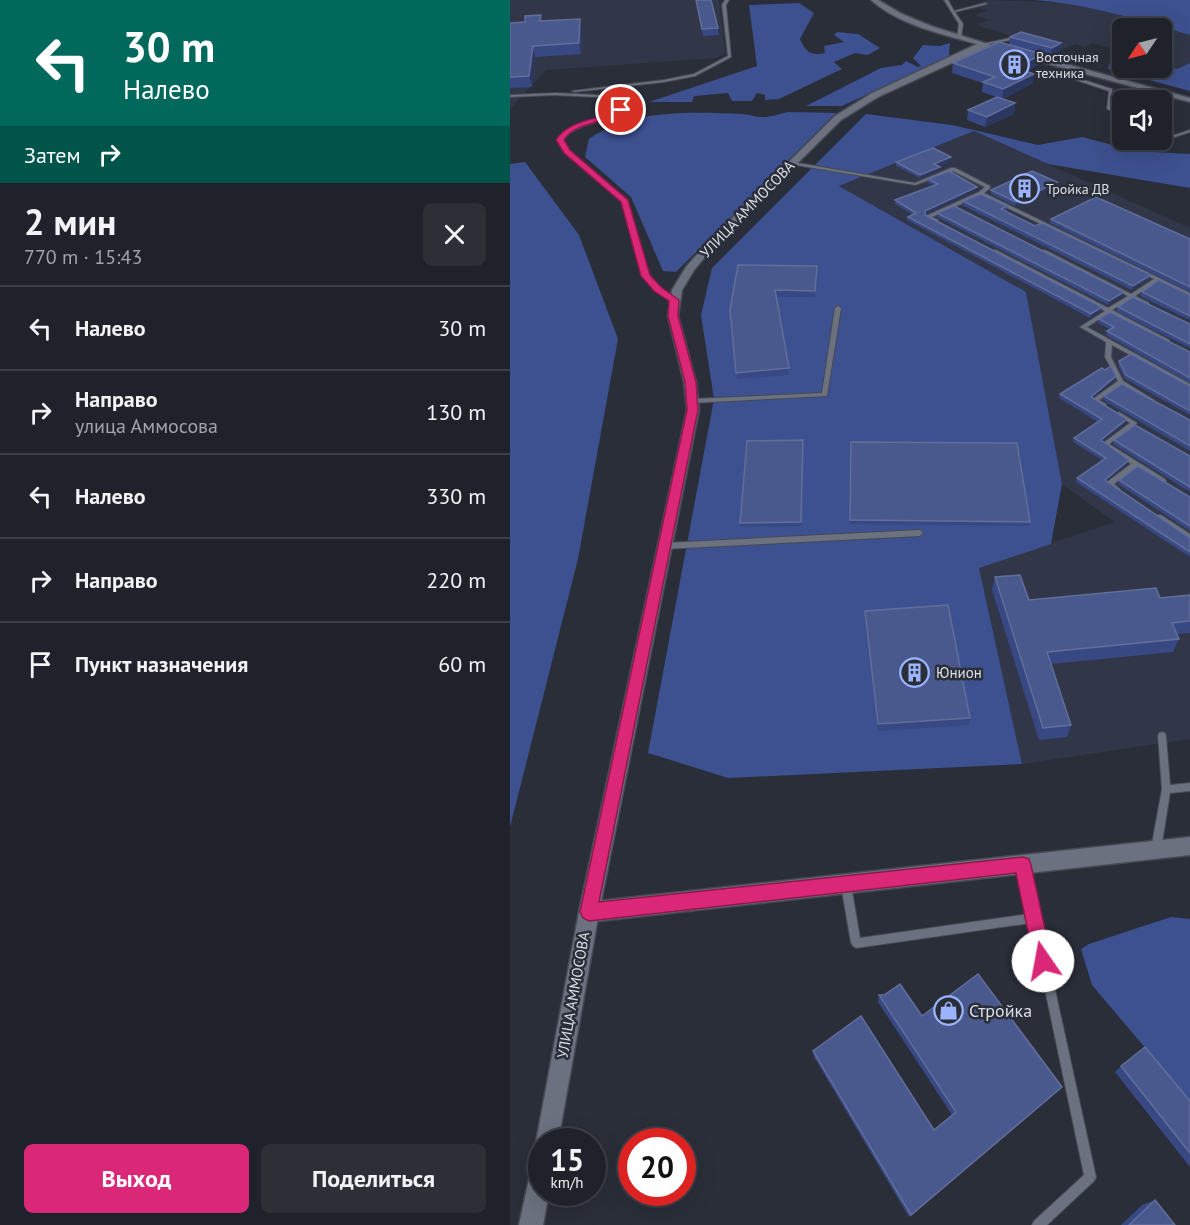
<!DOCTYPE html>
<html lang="ru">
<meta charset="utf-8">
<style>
:root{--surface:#20222b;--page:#2d2f37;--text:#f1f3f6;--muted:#a2a4a9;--line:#3d3f47;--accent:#db2777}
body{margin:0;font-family:"PT Sans",sans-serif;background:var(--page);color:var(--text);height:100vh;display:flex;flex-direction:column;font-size:22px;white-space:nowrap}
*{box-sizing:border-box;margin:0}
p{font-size:20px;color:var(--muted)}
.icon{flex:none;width:33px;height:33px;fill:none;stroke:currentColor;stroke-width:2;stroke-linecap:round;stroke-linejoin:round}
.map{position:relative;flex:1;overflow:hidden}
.panel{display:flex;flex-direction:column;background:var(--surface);width:510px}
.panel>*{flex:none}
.top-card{background:#00695c;color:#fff;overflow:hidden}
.needle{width:39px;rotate:235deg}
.buttons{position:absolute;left:602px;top:18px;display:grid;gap:12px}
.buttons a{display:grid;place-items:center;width:60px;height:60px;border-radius:9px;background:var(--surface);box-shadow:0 6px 24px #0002,0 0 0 2px var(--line);font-size:30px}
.speed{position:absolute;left:18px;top:1128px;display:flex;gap:12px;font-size:30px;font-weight:700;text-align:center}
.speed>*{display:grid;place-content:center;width:78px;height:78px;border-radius:50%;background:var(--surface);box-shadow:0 6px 24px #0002,0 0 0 2px var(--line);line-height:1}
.speed small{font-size:15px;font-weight:400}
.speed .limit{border:9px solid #d22;background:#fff;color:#111}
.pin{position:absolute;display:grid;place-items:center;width:51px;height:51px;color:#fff;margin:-26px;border:3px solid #fff;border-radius:50%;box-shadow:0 2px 6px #0007}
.me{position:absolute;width:66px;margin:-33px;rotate:348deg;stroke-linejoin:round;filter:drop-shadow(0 0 4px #0008)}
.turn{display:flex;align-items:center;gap:21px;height:126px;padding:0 24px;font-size:27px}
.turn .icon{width:78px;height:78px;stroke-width:2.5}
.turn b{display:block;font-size:42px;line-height:51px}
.then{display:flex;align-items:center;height:57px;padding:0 24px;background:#0003;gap:12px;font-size:22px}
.round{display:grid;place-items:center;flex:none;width:63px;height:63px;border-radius:9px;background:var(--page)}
.headline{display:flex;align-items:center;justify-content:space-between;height:102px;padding:0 24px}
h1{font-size:36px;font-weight:700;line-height:45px}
.button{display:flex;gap:12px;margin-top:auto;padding:12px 24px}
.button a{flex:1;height:69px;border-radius:9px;background:var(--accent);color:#fff;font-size:24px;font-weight:700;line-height:69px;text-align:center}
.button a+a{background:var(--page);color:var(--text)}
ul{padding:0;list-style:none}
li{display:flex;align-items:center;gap:18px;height:84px;padding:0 24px;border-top:2px solid var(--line)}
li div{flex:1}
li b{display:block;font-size:22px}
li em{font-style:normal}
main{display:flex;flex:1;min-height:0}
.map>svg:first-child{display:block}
.built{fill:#313748}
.forest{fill:#3d508f}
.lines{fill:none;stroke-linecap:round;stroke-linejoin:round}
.lane-casing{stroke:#474a54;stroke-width:2}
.street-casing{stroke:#474a54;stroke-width:3}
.secondary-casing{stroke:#474a54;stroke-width:3}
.lane{fill:#6b717e;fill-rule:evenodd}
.street{fill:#6b717e;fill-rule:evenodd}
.secondary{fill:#6b717e;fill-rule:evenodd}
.wall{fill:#384882}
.shaded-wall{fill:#2b3760}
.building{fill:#4a598d;stroke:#616e9b;stroke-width:1.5}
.route{fill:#db2777;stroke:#8e194d;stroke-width:1.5}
.labels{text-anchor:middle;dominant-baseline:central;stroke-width:5;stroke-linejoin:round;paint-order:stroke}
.far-poi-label{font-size:14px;fill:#dcdfe7;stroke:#2a2e39;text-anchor:start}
.street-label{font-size:15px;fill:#dcdfe7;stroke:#2a2e39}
.poi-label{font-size:15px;fill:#dcdfe7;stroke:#2a2e39;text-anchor:start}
.near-poi-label{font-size:18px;fill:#dcdfe7;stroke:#2a2e39;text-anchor:start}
</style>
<main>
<section class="panel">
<div class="top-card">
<div class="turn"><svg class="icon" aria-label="left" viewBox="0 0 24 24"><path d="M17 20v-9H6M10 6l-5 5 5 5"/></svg><div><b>30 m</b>Налево</div></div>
<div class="then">Затем<svg class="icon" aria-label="right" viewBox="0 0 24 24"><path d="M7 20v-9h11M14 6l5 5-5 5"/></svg></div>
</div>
<div class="headline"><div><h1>2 мин</h1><p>770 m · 15:43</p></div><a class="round"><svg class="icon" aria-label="close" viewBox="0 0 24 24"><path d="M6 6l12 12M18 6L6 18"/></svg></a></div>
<ul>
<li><svg class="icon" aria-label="left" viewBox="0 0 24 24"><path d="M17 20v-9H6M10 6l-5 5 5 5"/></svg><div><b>Налево</b></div><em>30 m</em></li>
<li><svg class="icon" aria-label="right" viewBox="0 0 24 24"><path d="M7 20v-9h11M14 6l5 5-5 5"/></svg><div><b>Направо</b><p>улица Аммосова</p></div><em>130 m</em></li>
<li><svg class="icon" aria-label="left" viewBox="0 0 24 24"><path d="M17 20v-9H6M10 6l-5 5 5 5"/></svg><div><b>Налево</b></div><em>330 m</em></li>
<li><svg class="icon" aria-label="right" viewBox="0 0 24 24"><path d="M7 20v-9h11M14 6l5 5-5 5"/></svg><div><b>Направо</b></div><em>220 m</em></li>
<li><svg class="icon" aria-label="arrive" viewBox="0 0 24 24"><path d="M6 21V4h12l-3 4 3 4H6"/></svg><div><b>Пункт назначения</b></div><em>60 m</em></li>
</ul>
<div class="button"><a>Выход</a><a>Поделиться</a></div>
</section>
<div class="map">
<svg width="680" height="1225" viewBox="0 0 680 1225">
<rect width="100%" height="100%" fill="#2a2e39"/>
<g class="built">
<polygon points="0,0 209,0 215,52 207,58 36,70 0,109"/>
<polygon points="478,0 563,3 680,35 680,63 667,69 651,64 651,28 612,28 612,52 583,43 575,47 566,44 548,51 466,25 479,20 465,15 477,10 461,6"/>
<polygon points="464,131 680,228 680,739 512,764 469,567 605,522 552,484 516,292 329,186"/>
</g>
<g class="forest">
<path d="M524,0H680V35C628,20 578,4 524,0Z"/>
<path d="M289,3L304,13L290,39C296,52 300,56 315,53L314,46L334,42L324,35L327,32L348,34L370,48L358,55L345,53L324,62L332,69L269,99L255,100V95L247,93L242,101H222L218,93L184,96L182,102H139L247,66L239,5Z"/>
<polygon points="440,43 439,57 332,106 296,106 371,68 392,65 396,61 408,67 411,66 403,58 413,45 429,46"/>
<polygon points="612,57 612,68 651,68 651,65 667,69 680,63 680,91 598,69 600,62"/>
<path d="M278,112L326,113L166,272L153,271L121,197L75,157L79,139C122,109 181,112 232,114C239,114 244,117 250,117C259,118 269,114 278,112Z"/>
<polygon points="356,114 442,125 528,145 572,137 625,151 680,154 680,188 538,164 464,131 329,186 516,292 552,484 541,544 469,568 512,764 218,778 138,753 204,399 191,315 202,268"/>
<polygon points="15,162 69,235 108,339 68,559 0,827 0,164"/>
<polygon points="661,917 680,919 680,1101 582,985 571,949 579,944"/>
</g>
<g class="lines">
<defs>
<g id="lane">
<polygon points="215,0 219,0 216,5 221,57 185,76 154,82 64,92 62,91 154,80 184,74 218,56 212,5"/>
<polygon points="434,0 438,0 444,11 475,3 477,4 445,12 453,24 451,37 449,38 447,37 449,24"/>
<polygon points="505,37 506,39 474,45 472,44"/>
<polygon points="560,67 563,68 555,74 602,89 601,108 612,113 612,115 597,109 599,91 551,75 551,73"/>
<path d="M45,93L108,96L117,103C98,128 72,118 52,140L59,150L117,201L138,276L150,288L166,299V301H162L146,290L133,276L113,203L55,152L48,140C68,116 95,126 113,103L107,98L45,95L0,97V95Z"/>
<polygon points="651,129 665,135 680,130 680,132 665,137 651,132"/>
<polygon points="282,162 405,183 441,168 445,168 480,186 480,188 474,193 680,293 680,297 648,281 625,296 639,303 639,305 635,305 622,298 602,310 659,340 659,342 655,342 599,313 577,327 680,384 680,388 602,345 601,357 613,381 644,400 643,401 639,401 611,385 589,400 596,404 596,406 592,406 583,401 583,399 608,381 595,357 596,342 570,327 595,311 482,251 486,250 598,308 618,296 531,252 531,250 535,250 621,294 644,279 471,195 422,217 428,220 428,222 424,222 416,218 416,216 469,192 475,187 443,171 405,185 280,164 280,163"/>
<polygon points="328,306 331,308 317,396 182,403 179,401 182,399 312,393 325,308"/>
<path d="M609,412L627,423L599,444L655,479L656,481L655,483H651L626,467L604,484L610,489L609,491C605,492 598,488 596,484L597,482L621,464L592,444L620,423L607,415V413Z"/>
<polygon points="647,515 651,515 680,534 680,540 647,519 646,517"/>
<polygon points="410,530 413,533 410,536 155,549 151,546 155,543"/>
<polygon points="652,732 655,733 656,736 660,785 680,783 680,791 660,793 651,849 649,852 646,853 643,852 641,849 652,789 648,736 649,733"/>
<polygon points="513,862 516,863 518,866 586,1177 584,1181 537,1225 522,1225 524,1221 574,1175 521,923 346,948 343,946 341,943 331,885 333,882 336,880 339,882 341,885 350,938 519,914 508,866 510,863"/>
</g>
<polygon id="street" points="680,837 680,855 79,922 72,919 69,912 72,905 79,902"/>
<g id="secondary">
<path d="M361,0H368L392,14L421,26L481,45L368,97L331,120L206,244L184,270L172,290L168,316L186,382L189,410L89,912L48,1142H32V1151L26,1142L69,912L177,410L174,382L158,316L162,290L176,267L200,240L325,116L362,93L467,44C432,34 389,25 361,0Z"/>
<polygon points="512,52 680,98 680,102 509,56"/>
<polygon points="32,1159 32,1192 39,1192 33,1225 9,1225 21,1170 24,1162"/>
</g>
</defs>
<use href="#lane" class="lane-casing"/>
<use href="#street" class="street-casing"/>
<use href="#secondary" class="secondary-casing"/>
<use href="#lane" class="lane"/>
<use href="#street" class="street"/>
<use href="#secondary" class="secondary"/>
</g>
<g class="wall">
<polygon points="186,0 201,0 209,35 193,36"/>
<polygon points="32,21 72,29 71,54 25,57 22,87 0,88 0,23"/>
<polygon points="500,37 551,43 550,53 541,58 532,56 530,63 517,71 523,83 493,99 505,103 504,114 475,127 457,120 458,110 486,97 472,92 473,83 442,73 443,63 499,45"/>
<polygon points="441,161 428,166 430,167 430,170 410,178 386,166 386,162"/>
<polygon points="418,179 467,187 467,190 415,215 591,311 580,318 397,220 398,217 402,214 385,204 385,200 424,185 418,183"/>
<polygon points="546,185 505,206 481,194 481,190"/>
<polygon points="453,201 497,206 497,210 494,211 525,226 641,275 639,279 622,290 452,205"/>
<polygon points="427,213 614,292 613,296 598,305 427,217"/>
<polygon points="541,219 680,239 680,292 540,223"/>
<polygon points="307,272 305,297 266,297 279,375 227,379 220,310"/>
<polygon points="632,292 680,295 680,320 630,296"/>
<polygon points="608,307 680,324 680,348 606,311"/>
<polygon points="589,319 680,352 680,383 596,335 597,331 600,329 588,323"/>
<polygon points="609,361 680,386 680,415 615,379 608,365"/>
<polygon points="606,376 605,380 583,398 617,419 616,423 593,441 619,460 617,464 597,481 680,538 680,557 566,482 567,478 592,460 563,442 564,438 588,422 549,398 550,394"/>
<polygon points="594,396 680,420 680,451 593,400"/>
<polygon points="293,440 291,526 230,527 230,523"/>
<polygon points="604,440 680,456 680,492 603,444"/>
<polygon points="341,442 520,522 519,526 340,524"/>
<polygon points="609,480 680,497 680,531 608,484"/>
<polygon points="485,577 519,600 650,598 680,595 680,633 667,634 669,639 663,652 541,664 561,725 557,737 529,740 482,590"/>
<polygon points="355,611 460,718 459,725 368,731 355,618"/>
<polygon points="369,995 552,1087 547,1092 399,1217 304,1057 303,1051 424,1130 442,1115 368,1002"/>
<polygon points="611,1066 680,1101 680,1167 605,1072"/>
<polygon points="645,1200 665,1225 611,1225 632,1205"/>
</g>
<g class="shaded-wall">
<polygon points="70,19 72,29 71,54 69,43"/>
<polygon points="551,43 550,53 541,58 542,48"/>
<polygon points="23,46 25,57 22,87 19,76"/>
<polygon points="532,54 530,63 504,78 506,68"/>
<polygon points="524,74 523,83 492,99 493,89"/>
<polygon points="505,103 504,114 475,127 477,117"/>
<polygon points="441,157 441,161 424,167 424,164"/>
<polygon points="430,167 430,170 410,178 410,175"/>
<polygon points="547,182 546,185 505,206 506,202"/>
<polygon points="467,187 467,190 415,215 415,211"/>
<polygon points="641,275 639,279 622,290 623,286"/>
<polygon points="614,292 613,296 598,305 599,301"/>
<polygon points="592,307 591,311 580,318 581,314"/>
<polygon points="606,376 605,380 580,401 581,397"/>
<polygon points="617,419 616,423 590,444 591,440"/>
<polygon points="619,460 617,464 594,484 595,480"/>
<polygon points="552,1087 547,1092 399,1217 401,1215"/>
</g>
<g class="building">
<polygon points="186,0 201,0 208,28 192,29"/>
<polygon points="31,15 30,21 70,19 69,43 23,46 19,76 0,77 0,23 15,22 15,16"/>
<polygon points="511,32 551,43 542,48 500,37"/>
<polygon points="489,42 532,54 506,68 524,74 493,89 473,82 485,77 443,63"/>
<polygon points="487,97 505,103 477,117 458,110"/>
<polygon points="423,148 441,157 424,164 430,167 410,175 386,162"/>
<polygon points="439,171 467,187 415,211 415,215 592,307 581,314 398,217 406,213 385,200 428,184 418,179"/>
<polygon points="522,171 547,182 506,202 481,190"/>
<polygon points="471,194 497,206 491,209 525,226 532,223 641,275 623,286 453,201"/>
<polygon points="586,197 680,239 680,287 541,219"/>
<polygon points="444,206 614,292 599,301 427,213"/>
<polygon points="228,265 307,266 305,291 265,290 279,368 226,373 220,310"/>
<polygon points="649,280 680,295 680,316 632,292"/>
<polygon points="623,297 680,324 680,344 608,307"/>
<polygon points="600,312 680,352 680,378 597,331 604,327 589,319"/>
<polygon points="621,354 680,386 680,411 616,375 609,361"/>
<polygon points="601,366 606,376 581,397 617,419 591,440 619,460 595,480 680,538 680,552 567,478 596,458 564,438 592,419 550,394 592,368 595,370"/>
<polygon points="612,384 680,420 680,446 594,396"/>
<polygon points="625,425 680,456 680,487 604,440"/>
<polygon points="293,440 291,522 230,523 237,441"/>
<polygon points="341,442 507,443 520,522 340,520"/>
<polygon points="628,466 680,497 680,526 609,480"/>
<polygon points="510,575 519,600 646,588 650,598 680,595 680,621 662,623 669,639 537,652 561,725 533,728 485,577"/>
<polygon points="438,605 460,718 368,724 355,611"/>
<polygon points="468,974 552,1087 401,1215 303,1051 351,1016 424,1130 446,1112 369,995 374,995 390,984 412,1016"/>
<polygon points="635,1047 680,1101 680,1153 611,1066"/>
<polygon points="645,1200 665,1225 619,1225"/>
</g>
<path class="route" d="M109,108L115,110C98,125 66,120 54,140L60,150L118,200L140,275L151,287L169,300L168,316L186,382L188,410L89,902L513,857L519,859L521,865L542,961L539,968L533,970L527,968L524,961L506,873L79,921L73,918L70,912L177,410L175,382L158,316L159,301L144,291L131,276L111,202L54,153L46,140C59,119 89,121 109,108Z"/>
<defs>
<symbol id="building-ring" viewBox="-11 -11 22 22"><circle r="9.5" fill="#2a2e39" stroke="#9bb4fd" stroke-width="1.5"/><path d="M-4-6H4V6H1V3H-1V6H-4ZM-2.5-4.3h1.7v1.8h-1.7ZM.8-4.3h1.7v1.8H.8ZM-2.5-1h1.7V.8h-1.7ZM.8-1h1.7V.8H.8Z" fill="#9bb4fd"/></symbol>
<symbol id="shop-ring" viewBox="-11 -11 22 22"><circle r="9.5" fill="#2a2e39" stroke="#9bb4fd" stroke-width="1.5"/><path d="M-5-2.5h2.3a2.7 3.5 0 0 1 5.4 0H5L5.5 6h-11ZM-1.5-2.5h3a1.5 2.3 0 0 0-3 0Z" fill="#9bb4fd"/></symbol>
</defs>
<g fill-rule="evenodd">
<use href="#building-ring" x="488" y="48" width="33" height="33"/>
<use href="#building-ring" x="498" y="172" width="33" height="33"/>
<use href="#building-ring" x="388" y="656" width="33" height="33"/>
<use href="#shop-ring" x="422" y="994" width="33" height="33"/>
</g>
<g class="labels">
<g class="far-poi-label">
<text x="526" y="57">Восточная<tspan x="526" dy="16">техника</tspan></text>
<text x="536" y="189">Тройка ДВ</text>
</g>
<g class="street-label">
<text transform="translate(237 209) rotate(-46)">УЛИЦА АММОСОВА</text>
<text transform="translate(63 995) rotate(-80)">УЛИЦА АММОСОВА</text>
</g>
<g class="poi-label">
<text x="426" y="672">Юнион</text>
</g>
<g class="near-poi-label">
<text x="459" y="1010">Стройка</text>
</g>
</g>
</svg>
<div class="buttons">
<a><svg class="needle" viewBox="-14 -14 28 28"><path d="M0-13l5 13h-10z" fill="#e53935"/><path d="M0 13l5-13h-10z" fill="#a2a4a9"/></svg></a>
<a><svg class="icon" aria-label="sound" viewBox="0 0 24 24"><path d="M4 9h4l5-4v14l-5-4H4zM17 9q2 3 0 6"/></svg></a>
</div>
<div class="speed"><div>15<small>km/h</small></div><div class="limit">20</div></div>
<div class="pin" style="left:111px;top:110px;background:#d93025"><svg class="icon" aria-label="arrive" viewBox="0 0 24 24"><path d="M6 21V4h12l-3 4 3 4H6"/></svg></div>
<svg class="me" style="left:533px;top:961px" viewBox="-20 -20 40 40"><circle r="19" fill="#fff"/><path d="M0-13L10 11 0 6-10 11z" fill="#db2777"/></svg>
</div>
</main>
